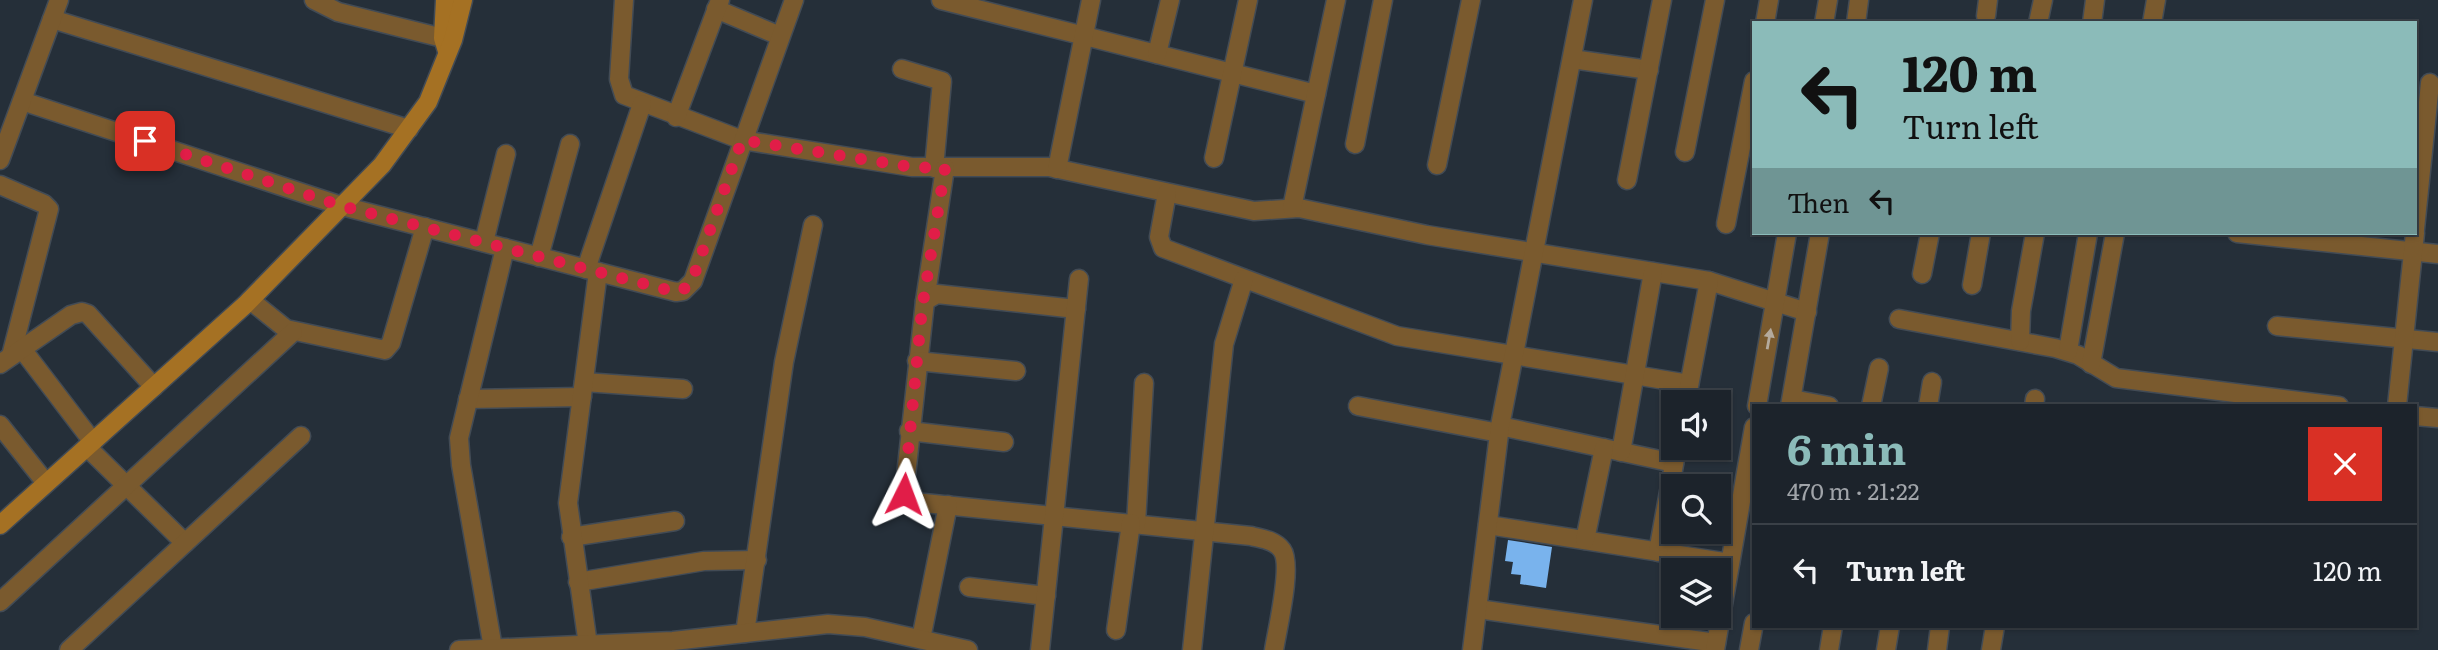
<!DOCTYPE html>
<meta charset="utf-8">
<style>
:root{--surface:#1c232b;--page:#292f37;--text:#f1f3f6;--muted:#a0a4a9;--line:#3a4047;--accent:#8bbbb9}
body{margin:0;font-family:Literata,serif;background:var(--page);color:var(--text);height:100vh;display:flex;flex-direction:column;font-size:26px;white-space:nowrap}
*{box-sizing:border-box;margin:0}
p{font-size:23px;color:var(--muted)}
.icon{flex:none;width:38px;height:38px;fill:none;stroke:currentColor;stroke-width:2;stroke-linecap:round;stroke-linejoin:round}
.map{position:relative;flex:1;overflow:hidden}
.sheet{position:absolute;left:1752px;top:404px;width:665px;height:224px;display:flex;flex-direction:column;background:var(--surface);border-radius:0px;box-shadow:0 2px 5px #0004,0 0 0 2px var(--line)}
.sheet>*{flex:none}
.top-card{position:absolute;left:1752px;top:21px;width:665px;height:214px;border-radius:0px;box-shadow:0 2px 5px #0004,0 0 0 2px var(--line);background:#8bbbb9;color:#111;overflow:hidden}
.controls{position:absolute;left:1661px;top:390px;display:grid;gap:14px}
.controls a{display:grid;place-items:center;width:70px;height:70px;border-radius:0px;background:var(--surface);box-shadow:0 2px 5px #0004,0 0 0 2px var(--line);font-size:35px}
.pin{position:absolute;display:grid;place-items:center;width:60px;height:60px;color:#fff;margin:-30px;border-radius:14px;box-shadow:0 4px 10px #0006}
.me{position:absolute;width:77px;margin:-38px;rotate:3deg;stroke-linejoin:round;filter:drop-shadow(0 0 5px #0008)}
.turn{display:flex;align-items:center;gap:24px;height:147px;padding:0 35px;font-size:32px}
.turn .icon{width:91px;height:91px;stroke-width:2.5}
.turn b{display:block;font-size:49px;line-height:60px}
.then{display:flex;align-items:center;height:66px;padding:0 35px;background:#0003;gap:14px;font-size:26px}
.round{display:grid;place-items:center;flex:none;width:74px;height:74px;border-radius:0px;background:var(--page)}
.head{display:flex;align-items:center;justify-content:space-between;height:119px;padding:0 35px}
h1{font-size:42px;font-weight:700;line-height:52px;color:var(--accent)}
ul{padding:0;list-style:none}
li{display:flex;align-items:center;gap:21px;height:91px;padding:0 35px;border-top:2px solid var(--line)}
li div{flex:1}
li b{display:block;font-size:26px}
li em{font-style:normal}
.map>svg:first-child{display:block}
.building{fill:#79b3ed}
.lines{fill:none;stroke-linecap:round;stroke-linejoin:round}
.street-casing{stroke:#424b55;stroke-width:21}
.secondary-casing{stroke:#424b55;stroke-width:21}
.street{stroke:#7a5a2e;stroke-width:18}
.secondary{stroke:#a57123;stroke-width:18}
.oneway{fill:#b4aa9d}
.route{stroke:#e11d48;stroke-width:12;stroke-dasharray:0 21.6}
</style>
<div class="map">
<svg width="2438" height="650" viewBox="0 0 2438 650">
<rect width="100%" height="100%" fill="#252f39"/>
<polygon class="building" points="1508,540 1552,547 1546,588 1520,584 1521,575 1511,574 1513,562 1505,561"/>
<g class="lines">
<defs>
<g id="street">
<polyline points="314,0 338,12 443,38"/>
<polyline points="624,0 619,79 624,95 742,140 912,167 1049,167 1254,211 1299,208 1427,235 1709,281 1807,312"/>
<polyline points="941,0 1316,94"/>
<polyline points="716,9 780,36"/>
<polyline points="1986,16 1988,0"/>
<polyline points="52,19 409,129"/>
<polyline points="1765,23 1769,0"/>
<polyline points="1824,23 1828,0"/>
<polyline points="1856,23 1859,0"/>
<polyline points="2038,23 2043,0"/>
<polyline points="2092,23 2095,0"/>
<polyline points="2152,23 2156,0"/>
<polyline points="1157,54 1170,0"/>
<polyline points="1572,59 1649,70"/>
<polyline points="902,69 942,81 934,168"/>
<polyline points="22,101 342,206 676,292 683,291 693,281 794,0"/>
<polyline points="676,117 720,0"/>
<polyline points="1355,144 1383,0"/>
<polyline points="1685,152 1715,0"/>
<polyline points="1214,158 1248,0"/>
<polyline points="0,160 59,0"/>
<polyline points="1437,165 1471,0"/>
<polyline points="1057,169 1091,0"/>
<polyline points="1627,180 1662,0"/>
<polyline points="0,185 44,204 49,209 11,356"/>
<polyline points="1167,193 1159,237 1163,248 1397,336 1689,384"/>
<polyline points="1292,208 1336,0"/>
<polyline points="1726,224 1754,81"/>
<polyline points="2415,229 2430,83"/>
<polyline points="2237,233 2438,254"/>
<polyline points="484,242 506,154"/>
<polyline points="539,257 570,144"/>
<polyline points="586,269 642,104"/>
<polyline points="1922,274 1930,233"/>
<polyline points="1972,285 1981,233"/>
<polyline points="250,300 286,329 385,350 391,343 425,227"/>
<polyline points="925,301 945,168"/>
<path d="M1076,309L937,294L925,301L904,494L914,502L1251,536C1262,539 1275,540 1282,550C1293,565 1277,630 1274,650"/>
<polyline points="1899,319 2055,348 2078,355 2116,378 2339,406"/>
<polyline points="2277,326 2438,342"/>
<polyline points="2020,341 2021,311 2035,233"/>
<polyline points="22,349 93,442"/>
<polyline points="2068,351 2088,233"/>
<polyline points="917,361 1016,371"/>
<polyline points="0,364 71,315 82,312 88,314 154,387"/>
<polyline points="2091,364 2115,233"/>
<polyline points="584,382 683,389"/>
<polyline points="468,399 582,397"/>
<polyline points="1792,399 1829,406"/>
<polyline points="1686,402 1709,281"/>
<polyline points="1358,406 1499,433"/>
<polyline points="1757,406 1787,233"/>
<polyline points="1790,406 1820,233"/>
<polyline points="1871,406 1879,368"/>
<polyline points="1928,406 1932,382"/>
<polyline points="2034,406 2035,399"/>
<polyline points="2397,406 2415,233"/>
<polyline points="2415,416 2438,418"/>
<polyline points="0,425 46,483"/>
<polyline points="1500,426 1674,463"/>
<polyline points="909,431 1004,442"/>
<polyline points="87,447 185,543"/>
<polyline points="1621,452 1653,272"/>
<polyline points="1136,524 1144,383"/>
<polyline points="1488,525 1730,563"/>
<polyline points="571,537 675,521"/>
<polyline points="1585,540 1604,448"/>
<polyline points="1658,552 1677,448"/>
<polyline points="578,582 704,561 757,560"/>
<polyline points="969,587 1046,596"/>
<polyline points="0,602 293,332"/>
<polyline points="1478,609 1716,643"/>
<polyline points="1116,630 1131,523"/>
<polyline points="745,633 784,362 813,225"/>
<polyline points="921,639 948,505"/>
<polyline points="588,645 568,503 598,272"/>
<polyline points="493,648 461,465 459,438 505,248"/>
<polyline points="69,650 301,436"/>
<polyline points="459,650 673,641 828,624 865,627 968,650"/>
<polyline points="1040,650 1079,279"/>
<polyline points="1192,650 1224,344 1244,279"/>
<polyline points="1472,650 1500,426 1583,0"/>
<polyline points="1715,650 1754,427"/>
<polyline points="1749,650 1754,623"/>
<polyline points="1829,650 1833,626"/>
<polyline points="1886,650 1890,626"/>
<polyline points="1937,650 1940,626"/>
<polyline points="1991,650 1995,626"/>
</g>
<g id="secondary">
<polyline points="445,0 443,38 447,51"/>
<polyline points="0,525 245,305 382,165 428,102 453,40 463,0"/>
</g>
</defs>
<use href="#street" class="street-casing"/>
<use href="#secondary" class="secondary-casing"/>
<use href="#street" class="street"/>
<use href="#secondary" class="secondary"/>
</g>
<defs><path id="oneway-solid" d="M-6-.8H1V-3.2L6.5 0L1 3.2V.8H-6Z" transform="scale(1.75)"/></defs>
<use class="oneway" href="#oneway-solid" transform="translate(1769 339) rotate(-80)"/>
<g class="lines">
<polyline class="route" points="145,141 342,206 676,292 683,290 692,281 742,140 912,167 945,168 922,309 904,494"/>
</g>
</svg>
<div class="controls">
<a><svg class="icon" aria-label="sound" viewBox="0 0 24 24"><path d="M4 9h4l5-4v14l-5-4H4zM17 9q2 3 0 6"/></svg></a>
<a><svg class="icon" aria-label="search" viewBox="0 0 24 24"><circle cx="10" cy="10" r="6"/><path d="M15 15l6 6"/></svg></a>
<a><svg class="icon" aria-label="layers" viewBox="0 0 24 24"><path d="M12 4l9 5-9 5-9-5zM3 14l9 5 9-5"/></svg></a>
</div>
<div class="pin" style="left:145px;top:141px;background:#d93025"><svg class="icon" aria-label="arrive" viewBox="0 0 24 24"><path d="M6 21V4h12l-3 4 3 4H6"/></svg></div>
<svg class="me" style="left:904px;top:494px" viewBox="-20 -20 40 40"><path d="M0-17L14 15 0 8-14 15z" fill="#e11d48" stroke="#fff" stroke-width="4"/></svg>
<div class="top-card">
<div class="turn"><svg class="icon" aria-label="left" viewBox="0 0 24 24"><path d="M17 20v-9H6M10 6l-5 5 5 5"/></svg><div><b>120 m</b>Turn left</div></div>
<div class="then">Then<svg class="icon" aria-label="left" viewBox="0 0 24 24"><path d="M17 20v-9H6M10 6l-5 5 5 5"/></svg></div>
</div>
<section class="sheet">
<div class="head"><div><h1>6 min</h1><p>470 m · 21:22</p></div><a class="round" style="background:#d93025;color:#fff"><svg class="icon" aria-label="close" viewBox="0 0 24 24"><path d="M6 6l12 12M18 6L6 18"/></svg></a></div>
<ul>
<li><svg class="icon" aria-label="left" viewBox="0 0 24 24"><path d="M17 20v-9H6M10 6l-5 5 5 5"/></svg><div><b>Turn left</b></div><em>120 m</em></li>
</ul>
</section>
</div>
